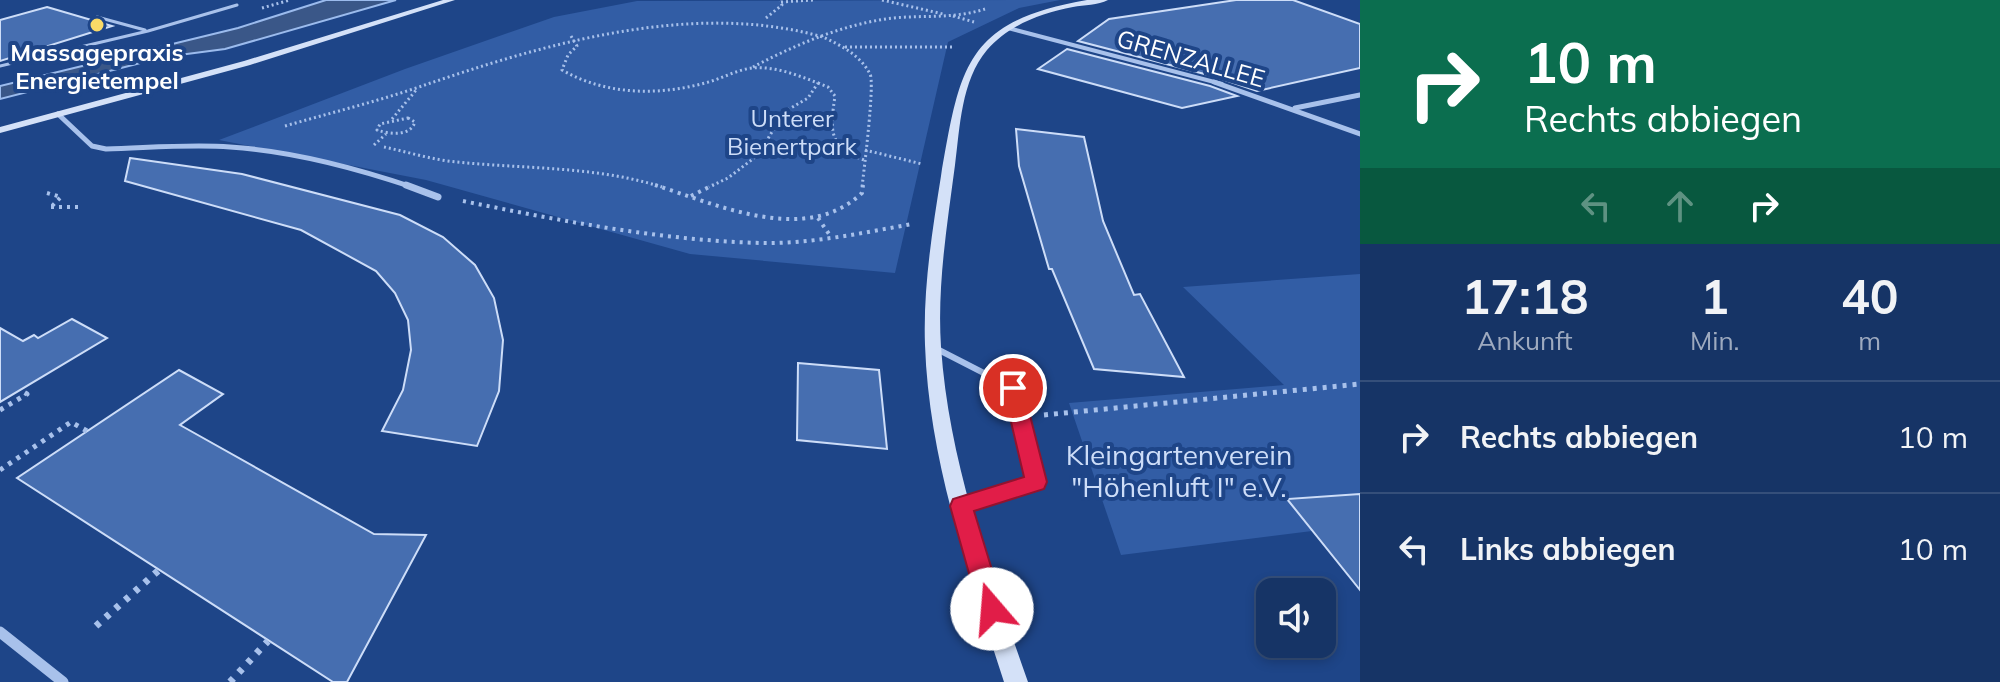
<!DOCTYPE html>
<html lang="de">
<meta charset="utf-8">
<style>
:root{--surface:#163466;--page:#1f3c6c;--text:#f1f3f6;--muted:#9eaabf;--line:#354f7a}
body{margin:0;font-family:Mulish,sans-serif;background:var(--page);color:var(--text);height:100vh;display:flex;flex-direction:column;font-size:30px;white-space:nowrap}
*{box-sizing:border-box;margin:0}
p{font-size:26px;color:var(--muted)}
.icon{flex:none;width:44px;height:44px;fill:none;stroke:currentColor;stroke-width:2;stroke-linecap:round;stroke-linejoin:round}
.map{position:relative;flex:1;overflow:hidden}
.sheet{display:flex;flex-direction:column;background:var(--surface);width:640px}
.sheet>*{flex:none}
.top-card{background:#0b6e4f;color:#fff;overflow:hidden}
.controls{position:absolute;left:1256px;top:578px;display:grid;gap:16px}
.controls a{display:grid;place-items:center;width:80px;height:80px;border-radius:16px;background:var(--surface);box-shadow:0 4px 12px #0003,0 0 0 2px var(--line);font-size:40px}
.pin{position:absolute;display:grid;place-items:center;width:68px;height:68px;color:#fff;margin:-34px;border:4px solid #fff;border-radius:50%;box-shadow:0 2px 8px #0007}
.me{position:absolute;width:88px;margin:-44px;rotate:342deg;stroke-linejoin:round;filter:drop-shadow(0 0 6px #0008)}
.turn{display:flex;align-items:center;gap:28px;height:168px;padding:0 32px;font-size:36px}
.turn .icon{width:104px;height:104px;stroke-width:2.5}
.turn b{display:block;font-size:56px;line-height:68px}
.lanes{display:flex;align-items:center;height:76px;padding:0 32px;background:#0003;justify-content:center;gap:40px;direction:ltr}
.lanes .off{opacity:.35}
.eta{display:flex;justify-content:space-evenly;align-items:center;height:136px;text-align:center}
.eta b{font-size:48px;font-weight:700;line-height:56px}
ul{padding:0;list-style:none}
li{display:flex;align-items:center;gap:24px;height:112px;padding:0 32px;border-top:2px solid var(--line)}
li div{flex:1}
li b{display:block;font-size:30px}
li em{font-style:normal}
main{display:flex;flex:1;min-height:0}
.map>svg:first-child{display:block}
.green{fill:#325da5}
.water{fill:#3a5788;stroke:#9bbbed;stroke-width:2}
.building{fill:#466eb0;stroke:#cdddf8;stroke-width:2}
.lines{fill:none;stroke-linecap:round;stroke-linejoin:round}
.path-far3{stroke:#a8c1eb;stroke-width:3;stroke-dasharray:2 3;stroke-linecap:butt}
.path-far2{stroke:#a8c1eb;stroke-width:4;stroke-dasharray:3 5;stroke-linecap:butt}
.path-far1{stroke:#a8c1eb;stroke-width:5;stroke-dasharray:4 6;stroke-linecap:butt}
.path{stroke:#a8c1eb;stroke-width:7;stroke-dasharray:5 8;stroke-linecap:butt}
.lane-far2{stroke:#a8c1eb;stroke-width:3}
.lane-far1{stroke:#a8c1eb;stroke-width:6}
.lane{stroke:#a8c1eb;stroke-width:8}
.street-far3{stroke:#a8c1eb;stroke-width:4}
.street-far2{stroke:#a8c1eb;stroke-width:5}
.street-far1{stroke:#a8c1eb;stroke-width:7}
.street{stroke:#a8c1eb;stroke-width:11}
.secondary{fill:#d4e1f8;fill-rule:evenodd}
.route{fill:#e11d48;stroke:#92132f;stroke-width:2}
.poi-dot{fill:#fada67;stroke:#1e4588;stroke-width:3}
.labels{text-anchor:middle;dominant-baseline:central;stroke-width:8;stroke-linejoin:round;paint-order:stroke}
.far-poi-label{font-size:24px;font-weight:bold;fill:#fff;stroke:#1e4588}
.far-street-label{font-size:24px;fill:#fff;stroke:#1e4588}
.far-park-label{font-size:24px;fill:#cdddf8;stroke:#1e4588}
.park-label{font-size:28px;fill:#cdddf8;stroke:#1e4588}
</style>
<main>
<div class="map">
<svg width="1360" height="682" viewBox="0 0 1360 682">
<rect width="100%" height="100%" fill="#1e4588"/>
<g class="green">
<polygon points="1060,0 1019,8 948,42 895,273 690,254 426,180 219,140 405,69 554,17 637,1"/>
<polygon points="1360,274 1360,525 1121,555 1069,403 1284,385 1183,287"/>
</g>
<polygon class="water" points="326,0 396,0 225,49 164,57 0,99 0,86 238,28"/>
<g class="building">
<polygon points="1236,0 1293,0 1360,24 1360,68 1257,91 1216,77 1078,41 1109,19"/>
<polygon points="47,7 112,26 0,61 0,20"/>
<polygon points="1067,49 1210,86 1237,96 1182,108 1038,69"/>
<polygon points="1016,129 1084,137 1103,221 1134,295 1140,294 1184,377 1094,369 1052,269 1049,269 1019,166"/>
<polygon points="130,158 242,174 400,215 443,237 475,265 494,298 503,340 499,391 477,446 382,431 403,390 411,350 408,320 395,293 376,271 301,230 125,181"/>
<polygon points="72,319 107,338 0,402 0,328 23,341 34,335 38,338"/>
<polygon points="798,363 879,370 887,449 797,440"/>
<polygon points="179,370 223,394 180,425 374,534 426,535 347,682 333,682 17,478"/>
<polygon points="1360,494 1360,590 1287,499"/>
</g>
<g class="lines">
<g class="path-far3">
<polyline points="882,0 943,14"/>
<polyline points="781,2 813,0"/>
<polyline points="262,8 290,0"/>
<polyline points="953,16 974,22"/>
<polyline points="766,18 782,5 780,1"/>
<path d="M571,36L577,46L568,55L562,70C606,95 657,96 705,83C721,79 736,70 752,68C775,66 797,75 818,83L808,98L784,112L758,155L728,178L709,187"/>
<polyline points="845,47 955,47"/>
<path d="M753,67C797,44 844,24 893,18C924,15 954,19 985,9"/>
<path d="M818,83L828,87L835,96C830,130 828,147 864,160"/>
<path d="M408,118L415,122C410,137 389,134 377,130L380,124Z"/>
<polyline points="392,119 417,89"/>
<path d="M285,126C330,113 375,102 419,87C544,44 692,0 823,37C842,46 860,55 870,74C875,82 864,170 862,187"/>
<polyline points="374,145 386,134"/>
<path d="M384,147C408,152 433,160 457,162C525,169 596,166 662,187"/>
<polyline points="865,150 922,164"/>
</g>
<g class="path-far2">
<path d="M655,185C718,205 806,246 862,193L863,185"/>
<polyline points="47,193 61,197 52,206"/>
<polyline points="691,196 713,185"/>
<path d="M463,201C562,221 659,240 760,243C811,244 862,233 912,224"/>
<polyline points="51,207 81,207"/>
<polyline points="818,218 831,237"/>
</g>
<g class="path-far1">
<polyline points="0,410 27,394 20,390"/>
<polyline points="1044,415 1360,384"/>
<polyline points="0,470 71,422 87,431"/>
</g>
<g class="path">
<polyline points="96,626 159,570"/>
<polyline points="230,682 268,641"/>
</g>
<g class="lane-far2">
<polyline points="97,17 145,30"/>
<polyline points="0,66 148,31 237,5"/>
</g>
<polyline class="lane-far1" points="937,349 1013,388 1035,479"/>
<polyline class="lane" points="965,505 1036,482 1035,477"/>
<polyline class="street-far3" points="1008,28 1222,84"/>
<g class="street-far2">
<polyline points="1214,82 1360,134"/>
<polyline points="1295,108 1360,95"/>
<path d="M58,114L92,146L106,149C147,148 189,144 230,147C293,151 353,167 412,187"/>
</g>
<polyline class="street-far1" points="406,185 438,197"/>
<polyline class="street" points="0,632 63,682"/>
<g class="secondary">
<polygon points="443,0 455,0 250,65 0,133 0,127 244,61"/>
<path d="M1087,0H1108C1098,5 1084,5 1073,7C1041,13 1009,25 987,50C961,81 960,127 955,165C947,226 937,286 941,347C949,463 990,573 1028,682H1004C969,573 929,461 925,345C923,289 932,232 941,176C960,67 965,21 1087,0Z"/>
</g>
</g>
<polygon class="route" points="1013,381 1023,388 1047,482 1044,489 974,511 1004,609 1001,618 992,621 983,618 979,609 950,506 953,499 1024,477 1003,388"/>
<circle class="poi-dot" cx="97" cy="25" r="8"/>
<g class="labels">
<g class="far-poi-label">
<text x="97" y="52">Massagepraxis<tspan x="97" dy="28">Energietempel</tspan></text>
</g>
<g class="far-street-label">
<text transform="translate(1191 58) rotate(16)">GRENZALLEE</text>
</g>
<g class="far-park-label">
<text x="792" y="118">Unterer<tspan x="792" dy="28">Bienertpark</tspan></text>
</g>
<g class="park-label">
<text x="1179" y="454">Kleingartenverein<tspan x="1179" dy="32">"Höhenluft I" e.V.</tspan></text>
</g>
</g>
</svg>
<div class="controls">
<a><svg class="icon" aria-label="sound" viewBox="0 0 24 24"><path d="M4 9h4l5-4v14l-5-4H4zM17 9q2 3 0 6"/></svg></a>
</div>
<div class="pin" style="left:1013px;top:388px;background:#d93025"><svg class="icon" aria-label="arrive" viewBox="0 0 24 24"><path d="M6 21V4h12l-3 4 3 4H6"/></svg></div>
<svg class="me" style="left:992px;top:609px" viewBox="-20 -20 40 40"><circle r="19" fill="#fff"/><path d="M0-13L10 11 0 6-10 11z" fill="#e11d48"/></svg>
</div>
<section class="sheet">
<div class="top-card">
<div class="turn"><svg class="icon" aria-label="right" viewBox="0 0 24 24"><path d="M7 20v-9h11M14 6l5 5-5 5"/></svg><div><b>10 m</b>Rechts abbiegen</div></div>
<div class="lanes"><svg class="icon off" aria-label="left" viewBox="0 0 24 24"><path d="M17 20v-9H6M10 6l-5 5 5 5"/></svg><svg class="icon off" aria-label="ahead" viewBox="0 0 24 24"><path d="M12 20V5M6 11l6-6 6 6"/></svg><svg class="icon" aria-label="right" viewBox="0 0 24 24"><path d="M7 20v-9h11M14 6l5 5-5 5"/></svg></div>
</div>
<div class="eta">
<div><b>17:18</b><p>Ankunft</p></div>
<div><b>1</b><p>Min.</p></div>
<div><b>40</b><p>m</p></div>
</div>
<ul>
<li><svg class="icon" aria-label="right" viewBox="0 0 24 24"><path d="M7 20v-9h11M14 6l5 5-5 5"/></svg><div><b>Rechts abbiegen</b></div><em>10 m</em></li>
<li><svg class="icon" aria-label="left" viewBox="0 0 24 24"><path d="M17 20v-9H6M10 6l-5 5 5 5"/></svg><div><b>Links abbiegen</b></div><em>10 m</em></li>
</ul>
</section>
</main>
